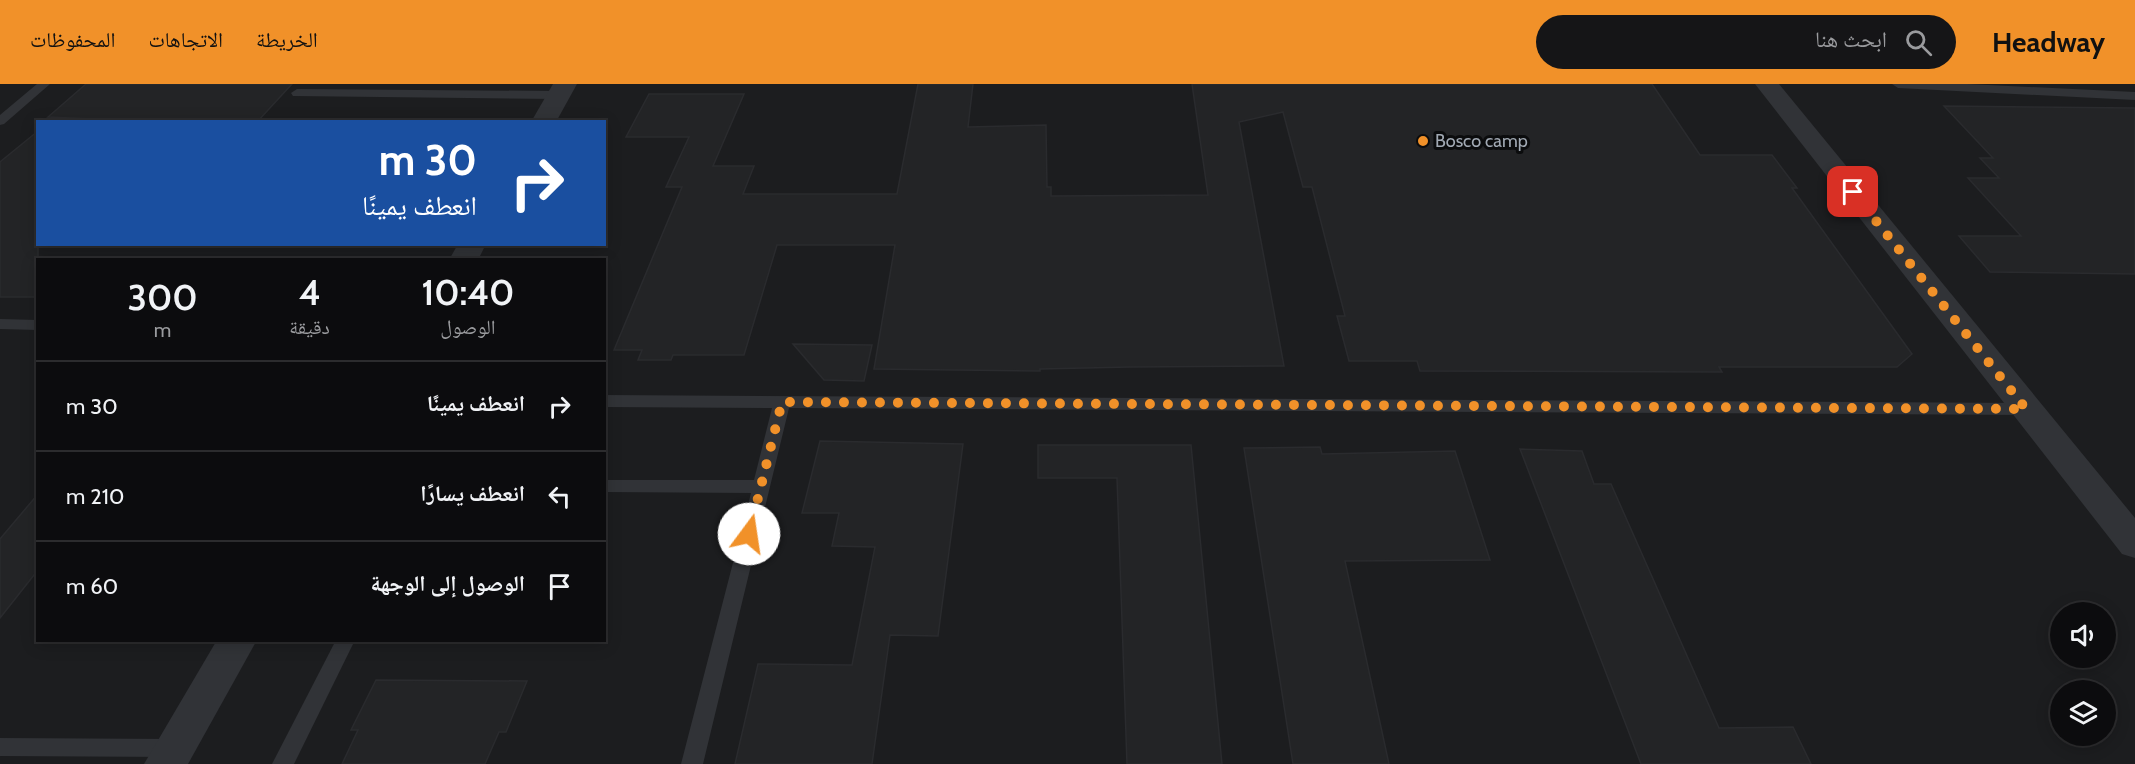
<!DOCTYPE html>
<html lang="ar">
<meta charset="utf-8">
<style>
:root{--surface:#0c0c0e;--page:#151517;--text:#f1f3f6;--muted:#9a9b9e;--line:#2c2c2e;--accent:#f19129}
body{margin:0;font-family:Cabin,"Noto Naskh Arabic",sans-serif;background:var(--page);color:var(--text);direction:rtl;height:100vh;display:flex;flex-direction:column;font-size:22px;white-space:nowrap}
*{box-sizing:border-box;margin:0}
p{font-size:20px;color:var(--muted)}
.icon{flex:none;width:33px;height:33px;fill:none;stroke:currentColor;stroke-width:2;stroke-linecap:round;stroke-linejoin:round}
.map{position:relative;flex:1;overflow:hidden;direction:ltr}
.details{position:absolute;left:36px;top:174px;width:570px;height:384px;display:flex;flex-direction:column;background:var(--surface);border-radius:0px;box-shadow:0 3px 15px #0003,0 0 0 2px var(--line);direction:rtl}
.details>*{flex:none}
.top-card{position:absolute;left:36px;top:36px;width:570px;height:126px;border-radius:0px;box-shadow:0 3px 15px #0003,0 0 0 2px var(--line);direction:rtl;background:#1a4fa0;color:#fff;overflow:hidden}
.controls{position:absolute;left:2050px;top:518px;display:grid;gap:12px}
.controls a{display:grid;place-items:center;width:66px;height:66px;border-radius:50%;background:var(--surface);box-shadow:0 3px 15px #0003,0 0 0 2px var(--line);font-size:30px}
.pin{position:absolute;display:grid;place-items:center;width:51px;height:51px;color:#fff;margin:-26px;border-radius:12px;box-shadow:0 3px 9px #0006}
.me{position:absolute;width:66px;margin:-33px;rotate:14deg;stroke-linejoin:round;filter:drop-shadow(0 0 4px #0008)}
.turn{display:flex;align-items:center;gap:21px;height:126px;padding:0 30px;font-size:27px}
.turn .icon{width:78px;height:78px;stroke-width:2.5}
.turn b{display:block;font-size:42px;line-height:51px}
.eta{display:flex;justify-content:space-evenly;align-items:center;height:102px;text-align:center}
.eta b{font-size:36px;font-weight:600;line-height:42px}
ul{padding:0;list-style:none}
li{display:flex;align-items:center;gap:18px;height:90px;padding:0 30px;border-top:2px solid var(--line)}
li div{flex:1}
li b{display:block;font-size:22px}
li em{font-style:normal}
header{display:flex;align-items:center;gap:36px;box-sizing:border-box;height:84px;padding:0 30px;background:var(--accent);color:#111}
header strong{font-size:28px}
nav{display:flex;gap:33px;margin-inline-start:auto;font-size:21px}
.search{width:420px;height:54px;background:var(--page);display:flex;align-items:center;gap:15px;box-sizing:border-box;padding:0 21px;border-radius:33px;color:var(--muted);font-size:22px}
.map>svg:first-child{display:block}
.built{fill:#1c1d1f;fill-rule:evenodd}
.building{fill:#232426;stroke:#2a2b2e;stroke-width:1.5}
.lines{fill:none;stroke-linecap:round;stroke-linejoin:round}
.lane{fill:#313337;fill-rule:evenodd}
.street{fill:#313337;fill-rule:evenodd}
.route{stroke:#f19129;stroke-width:10;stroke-dasharray:0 18}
.poi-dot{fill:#f19129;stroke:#0b0c0d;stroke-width:2}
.labels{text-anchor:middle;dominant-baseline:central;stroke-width:6;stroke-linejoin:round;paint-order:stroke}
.far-poi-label{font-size:18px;fill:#a1a9b3;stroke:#0b0c0d;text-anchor:start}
</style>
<header>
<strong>Headway</strong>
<div class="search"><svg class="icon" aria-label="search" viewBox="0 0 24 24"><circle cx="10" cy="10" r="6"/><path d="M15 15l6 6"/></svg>ابحث هنا</div>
<nav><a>الخريطة</a><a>الاتجاهات</a><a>المحفوظات</a></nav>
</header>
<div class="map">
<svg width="2135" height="680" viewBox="0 0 2135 680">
<rect width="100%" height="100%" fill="#101012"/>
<path class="built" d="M0,0H2135V680H0ZM38,38H604V160H38ZM38,176H604V556H38ZM2061,528H2106V573H2061ZM2061,606H2106V651H2061Z"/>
<g class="building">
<polygon points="86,0 292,0 257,38 161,38 48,33"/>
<polygon points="918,0 973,0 968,43 1046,41 1047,103 1051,103 1051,112 1208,111 1192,0 1652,0 1700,71 1772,71 1797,104 1792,104 1912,270 1897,283 1719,283 1722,288 1420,287 1417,277 1349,277 1337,232 1345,232 1312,103 1303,103 1283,28 1239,38 1284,282 1130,283 1040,285 1040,287 874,285 895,161 777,161 744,271 673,271 671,276 638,276 642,266 614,266 682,103 666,103 689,53 626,53 649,10 744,10 713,82 754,82 743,110 897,110"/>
<polygon points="1944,22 2135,24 2135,190 1990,188 1959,152 2021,152 1968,94 1999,94 1980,74 1993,74"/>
<polygon points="38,47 38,213 0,213 0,78"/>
<polygon points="793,260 872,261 864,297 824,296"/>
<polygon points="820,357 963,360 938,552 890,551 872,680 735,680 758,580 852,581 875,463 832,462 839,429 802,429"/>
<polygon points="1038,361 1191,361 1222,680 1127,680 1117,394 1038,394"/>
<polygon points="1320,363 1322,370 1455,367 1490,476 1345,477 1389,680 1293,680 1244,364"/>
<polygon points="1520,365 1582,367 1594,400 1611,400 1719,644 1793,643 1811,680 1641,680"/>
<polygon points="38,410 38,486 0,534 0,455"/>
<polygon points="376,596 527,597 506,648 499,648 485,680 342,680 358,646 351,646"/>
</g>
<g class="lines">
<g class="lane">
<polygon points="37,0 50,0 4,40 0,41 0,31"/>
<polygon points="1892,0 1968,0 2135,8 2135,16 1898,4"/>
<polygon points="297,5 559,7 565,11 559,15 293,12 291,9"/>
<polygon points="0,235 38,236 38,246 0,245"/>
<polygon points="604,311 2026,319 2032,321 2034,325 2032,329 2026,331 789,324 703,680 681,680 751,409 604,408 604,396 754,396 772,324 604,323"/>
<polygon points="336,556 355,556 294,680 272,680"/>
<polygon points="0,654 174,655 181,657 184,664 181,671 174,673 0,672"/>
</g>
<g class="street">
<polygon points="553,0 577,0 556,38 531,38"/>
<polygon points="1755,0 1779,0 2135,434 2135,474 2122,470"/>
<polygon points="458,160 486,160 478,176 449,176"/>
<polygon points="217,556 257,556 188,680 144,680"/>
</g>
</g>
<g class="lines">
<polyline class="route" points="749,450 782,318 2026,325 1853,108"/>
</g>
<circle class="poi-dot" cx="1423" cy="57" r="6"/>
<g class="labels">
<g class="far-poi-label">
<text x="1435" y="57">Bosco camp</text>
</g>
</g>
</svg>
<div class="controls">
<a><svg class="icon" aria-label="sound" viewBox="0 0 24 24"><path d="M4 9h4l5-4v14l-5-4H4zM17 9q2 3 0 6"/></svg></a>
<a><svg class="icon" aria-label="layers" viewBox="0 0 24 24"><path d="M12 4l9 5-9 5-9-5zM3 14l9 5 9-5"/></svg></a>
</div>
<div class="pin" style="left:1853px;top:108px;background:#d93025"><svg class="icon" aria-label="arrive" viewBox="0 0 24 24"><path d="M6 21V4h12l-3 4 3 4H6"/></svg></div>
<svg class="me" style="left:749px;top:450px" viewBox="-20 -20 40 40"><circle r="19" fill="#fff"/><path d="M0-13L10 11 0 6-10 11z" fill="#f19129"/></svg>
<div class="top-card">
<div class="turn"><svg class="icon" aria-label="right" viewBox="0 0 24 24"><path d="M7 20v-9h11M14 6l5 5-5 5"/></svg><div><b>30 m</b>انعطف يمينًا</div></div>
</div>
<section class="details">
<div class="eta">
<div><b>10:40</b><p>الوصول</p></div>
<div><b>4</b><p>دقيقة</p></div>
<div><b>300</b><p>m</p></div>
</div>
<ul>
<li><svg class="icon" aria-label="right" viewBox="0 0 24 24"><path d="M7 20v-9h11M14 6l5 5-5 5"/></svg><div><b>انعطف يمينًا</b></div><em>30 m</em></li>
<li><svg class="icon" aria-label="left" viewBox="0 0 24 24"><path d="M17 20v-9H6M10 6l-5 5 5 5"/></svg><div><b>انعطف يسارًا</b></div><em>210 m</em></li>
<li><svg class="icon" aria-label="arrive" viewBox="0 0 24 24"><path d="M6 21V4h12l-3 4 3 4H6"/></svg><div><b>الوصول إلى الوجهة</b></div><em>60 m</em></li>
</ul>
</section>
</div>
